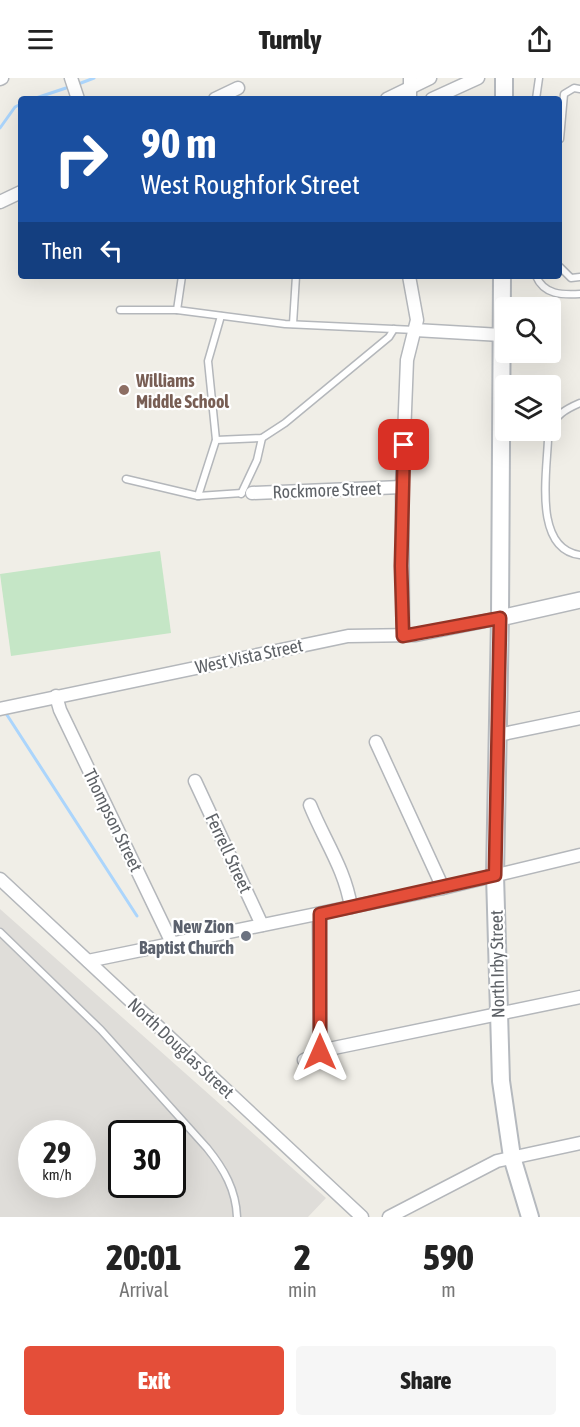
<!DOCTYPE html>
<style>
:root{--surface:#fff;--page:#f6f6f6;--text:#222;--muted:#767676;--accent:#e44e39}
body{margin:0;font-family:"Asap Condensed",sans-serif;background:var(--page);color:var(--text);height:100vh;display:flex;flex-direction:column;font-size:22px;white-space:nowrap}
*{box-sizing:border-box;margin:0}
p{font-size:20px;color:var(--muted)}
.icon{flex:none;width:33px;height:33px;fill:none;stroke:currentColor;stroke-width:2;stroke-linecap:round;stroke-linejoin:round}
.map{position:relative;height:1139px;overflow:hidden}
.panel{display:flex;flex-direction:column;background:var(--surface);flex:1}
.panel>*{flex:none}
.banner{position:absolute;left:18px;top:18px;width:544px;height:183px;border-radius:6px;box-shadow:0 6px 24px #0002;background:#1a4fa0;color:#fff;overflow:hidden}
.tools{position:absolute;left:495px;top:219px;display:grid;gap:12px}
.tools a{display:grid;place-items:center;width:66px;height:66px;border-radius:6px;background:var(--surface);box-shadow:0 6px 24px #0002;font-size:30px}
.speed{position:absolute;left:18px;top:1042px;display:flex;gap:12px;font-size:30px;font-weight:700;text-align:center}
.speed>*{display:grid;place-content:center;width:78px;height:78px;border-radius:50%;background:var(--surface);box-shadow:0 6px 24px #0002;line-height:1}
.speed small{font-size:15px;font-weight:400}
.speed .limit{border:3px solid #111;border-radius:9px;background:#fff;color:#111}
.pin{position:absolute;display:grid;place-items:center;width:51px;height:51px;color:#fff;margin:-26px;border-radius:12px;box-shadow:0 3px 9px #0006}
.me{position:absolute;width:66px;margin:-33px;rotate:0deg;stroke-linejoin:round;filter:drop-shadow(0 0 4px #0008)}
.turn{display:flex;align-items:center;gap:21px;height:126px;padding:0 24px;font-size:27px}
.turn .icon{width:78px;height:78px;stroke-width:2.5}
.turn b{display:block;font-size:42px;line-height:51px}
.then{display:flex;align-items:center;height:57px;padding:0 24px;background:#0003;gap:12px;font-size:22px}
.eta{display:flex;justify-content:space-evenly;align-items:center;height:102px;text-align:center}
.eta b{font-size:36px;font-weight:800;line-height:42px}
.action{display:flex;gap:12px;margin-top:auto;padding:12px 24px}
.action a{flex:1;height:69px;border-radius:6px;background:var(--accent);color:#fff;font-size:24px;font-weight:800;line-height:69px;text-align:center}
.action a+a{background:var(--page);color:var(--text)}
header{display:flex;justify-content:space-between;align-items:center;height:78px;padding:0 24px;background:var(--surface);font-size:27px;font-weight:800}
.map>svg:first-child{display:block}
.industrial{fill:#dfddd9;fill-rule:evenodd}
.green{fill:#c5e6c6}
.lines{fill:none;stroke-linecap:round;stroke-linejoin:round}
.stream{stroke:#abd5fc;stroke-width:3}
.service-casing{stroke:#b4b7bb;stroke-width:9}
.minor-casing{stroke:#b4b7bb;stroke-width:15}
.tertiary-casing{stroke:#b4b7bb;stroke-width:18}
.secondary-casing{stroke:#b5b9be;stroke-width:20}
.service{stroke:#fff;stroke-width:6}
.minor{stroke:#fff;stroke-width:12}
.tertiary{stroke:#fff;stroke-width:15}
.secondary{stroke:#fff;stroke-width:16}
.route-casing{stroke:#943325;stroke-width:15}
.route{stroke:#e44e39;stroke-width:10}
.education-dot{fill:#8d6e63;stroke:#fff;stroke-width:2}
.worship-dot{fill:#6b7280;stroke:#fff;stroke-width:2}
.labels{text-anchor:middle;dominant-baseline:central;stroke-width:4.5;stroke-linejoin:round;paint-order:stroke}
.education-label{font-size:18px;font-weight:bold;fill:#785e54;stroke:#fff;text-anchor:start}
.street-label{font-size:18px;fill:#5e6267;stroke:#fff}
.worship-label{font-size:18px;font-weight:bold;fill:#5b616d;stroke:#fff;text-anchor:end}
</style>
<header><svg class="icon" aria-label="menu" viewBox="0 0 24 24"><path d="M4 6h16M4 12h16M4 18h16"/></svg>Turnly<svg class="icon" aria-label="share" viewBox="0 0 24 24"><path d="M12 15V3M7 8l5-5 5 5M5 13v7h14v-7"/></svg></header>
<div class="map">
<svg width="580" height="1139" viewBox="0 0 580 1139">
<rect width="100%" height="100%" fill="#f0eee7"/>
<path class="industrial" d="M0,831L326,1120L308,1139H0ZM32,1056H82V1107H32ZM122,1056H172V1107H122Z"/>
<polygon class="green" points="160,473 171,555 11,578 0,496"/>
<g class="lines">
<g class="stream">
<polyline points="81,5 94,0"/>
<polyline points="33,21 66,10"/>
<polyline points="0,50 15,29 21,26"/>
<polyline points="7,637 137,838"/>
</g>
<defs>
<g id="service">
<polyline points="536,21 539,0"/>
<polyline points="560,61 564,16 574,10 580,11"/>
<polyline points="560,189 571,200 580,199"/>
<path d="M536,198C544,217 562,217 580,216"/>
<polyline points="120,232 177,232 285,246 415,252"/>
<polyline points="177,232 182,198"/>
<polyline points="293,246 296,198"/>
<path d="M550,352L548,361C547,394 533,471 580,477"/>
<path d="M550,352C555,337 566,331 580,325"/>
<polyline points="216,362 262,360 285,345 389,259 394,251"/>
<polyline points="126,401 198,418 216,362 208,283 221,238"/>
<polyline points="241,416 257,382 262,360"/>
<polyline points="198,418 242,415"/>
<path d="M0,854L101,952L207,1070C224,1091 236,1112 237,1139"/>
</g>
<g id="minor">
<polyline points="71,0 78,21"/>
<polyline points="0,1 2,0"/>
<polyline points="215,21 238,10"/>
<polyline points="387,21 430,0"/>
<polyline points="410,21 410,0"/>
<polyline points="432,21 478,0"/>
<polyline points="0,124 21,114"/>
<polyline points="415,252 501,257"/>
<polyline points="252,415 402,409"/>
<polyline points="403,558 402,409 407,282 417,242 409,198"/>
<polyline points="56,618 60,632 172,865"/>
<polyline points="0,631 348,558 416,557 500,540"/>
<polyline points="498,657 580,640"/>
<polyline points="376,664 443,810"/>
<polyline points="195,703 262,847"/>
<path d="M310,727C324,762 345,791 351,829"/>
<polyline points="0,801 362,1139"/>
<polyline points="319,836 320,974"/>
<polyline points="88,883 443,810 580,777"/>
<polyline points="304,982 329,971 580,919"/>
<polyline points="389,1139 497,1083 580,1065"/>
</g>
<polyline id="tertiary" points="500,540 580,522"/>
<g id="secondary">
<polyline points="504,21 504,0"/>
<polyline points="502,198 500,540 495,797 501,1003 512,1079 530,1139"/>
</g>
</defs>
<use href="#service" class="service-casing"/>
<use href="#minor" class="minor-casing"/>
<use href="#tertiary" class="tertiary-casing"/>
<use href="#secondary" class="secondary-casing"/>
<use href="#service" class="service"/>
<use href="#minor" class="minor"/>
<use href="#tertiary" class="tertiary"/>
<use href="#secondary" class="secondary"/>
</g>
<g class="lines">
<defs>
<polyline id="route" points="320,974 320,836 495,797 500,540 403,558 401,488 404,367"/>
</defs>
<use href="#route" class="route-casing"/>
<use href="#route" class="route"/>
</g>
<circle class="education-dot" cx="124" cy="312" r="6"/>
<circle class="worship-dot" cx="246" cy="858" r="6"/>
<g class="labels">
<g class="education-label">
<text x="136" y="302">Williams<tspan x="136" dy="21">Middle School</tspan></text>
</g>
<g class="street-label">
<text transform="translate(327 412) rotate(-2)">Rockmore Street</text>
<text transform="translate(249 578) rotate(-12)">West Vista Street</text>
<text transform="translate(113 742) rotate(64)">Thompson Street</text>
<text transform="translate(229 775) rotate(65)">Ferrell Street</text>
<text transform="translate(497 886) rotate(-91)">North Irby Street</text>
<text transform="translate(181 970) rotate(43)">North Douglas Street</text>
</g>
<g class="worship-label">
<text x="234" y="848">New Zion<tspan x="234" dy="21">Baptist Church</tspan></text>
</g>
</g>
</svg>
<div class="tools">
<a><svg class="icon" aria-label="search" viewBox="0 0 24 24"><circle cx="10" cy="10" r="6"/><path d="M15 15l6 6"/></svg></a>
<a><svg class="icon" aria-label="layers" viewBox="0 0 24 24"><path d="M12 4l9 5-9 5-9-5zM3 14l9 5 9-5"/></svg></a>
</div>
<div class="speed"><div>29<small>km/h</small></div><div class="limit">30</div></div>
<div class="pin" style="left:404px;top:367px;background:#d93025"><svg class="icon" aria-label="arrive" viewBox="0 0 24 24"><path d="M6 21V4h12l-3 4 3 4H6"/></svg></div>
<svg class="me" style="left:320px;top:974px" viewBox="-20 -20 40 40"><path d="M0-17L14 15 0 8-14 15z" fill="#e44e39" stroke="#fff" stroke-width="4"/></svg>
<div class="banner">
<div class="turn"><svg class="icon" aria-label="right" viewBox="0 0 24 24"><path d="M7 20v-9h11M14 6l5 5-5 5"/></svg><div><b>90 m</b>West Roughfork Street</div></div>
<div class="then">Then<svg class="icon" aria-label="left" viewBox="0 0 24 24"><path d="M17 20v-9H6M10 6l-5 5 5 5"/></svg></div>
</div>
</div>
<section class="panel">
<div class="eta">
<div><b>20:01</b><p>Arrival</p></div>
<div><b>2</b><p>min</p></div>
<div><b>590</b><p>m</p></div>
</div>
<div class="action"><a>Exit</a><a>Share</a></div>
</section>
